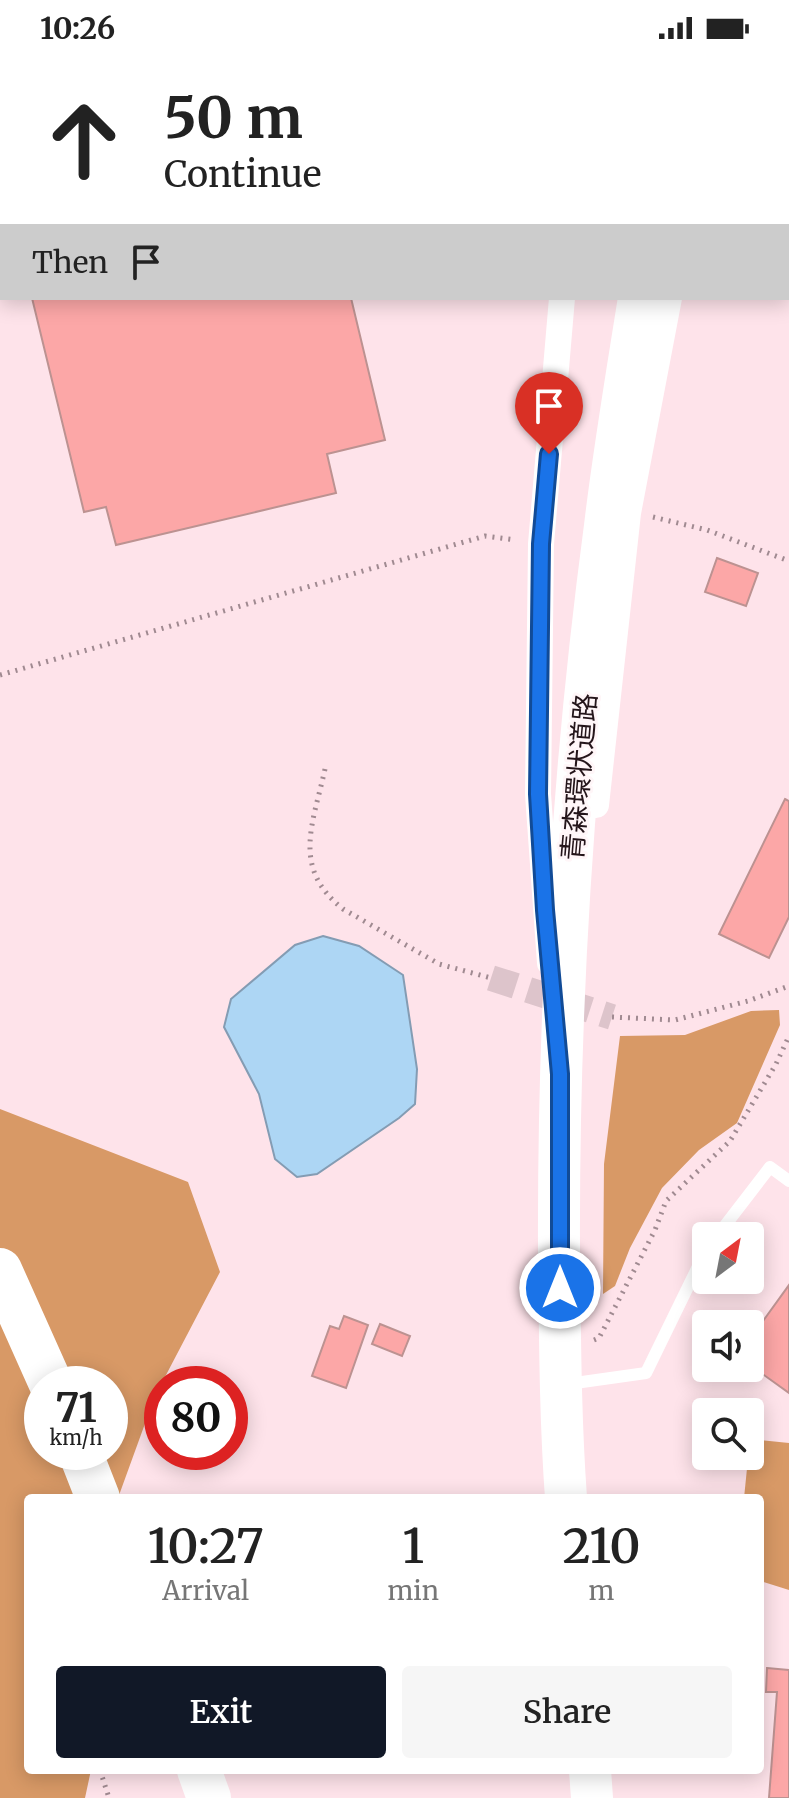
<!DOCTYPE html>
<meta charset="utf-8">
<style>
:root{--surface:#fff;--page:#f6f6f6;--text:#222;--muted:#767676;--accent:#111827}
body{margin:0;font-family:Merriweather,"Noto Sans JP",serif;background:var(--page);color:var(--text);height:100vh;display:flex;flex-direction:column;font-size:30px;white-space:nowrap}
*{box-sizing:border-box;margin:0}
p{font-size:26px;color:var(--muted)}
.icon{flex:none;width:44px;height:44px;fill:none;stroke:currentColor;stroke-width:2;stroke-linecap:round;stroke-linejoin:round}
.map{position:relative;flex:1;overflow:hidden}
.panel{position:absolute;left:24px;top:1438px;width:740px;height:280px;display:flex;flex-direction:column;background:var(--surface);border-radius:8px;box-shadow:0 4px 20px #0003}
.panel>*{flex:none}
.hud{position:absolute;left:0px;top:0px;width:790px;height:244px;box-shadow:0 4px 20px #0003;background:#fff;color:var(--text);overflow:hidden}
.needle{width:52px;rotate:32deg}
.fabs{position:absolute;left:692px;top:1166px;display:grid;gap:16px}
.fabs a{display:grid;place-items:center;width:72px;height:72px;border-radius:8px;background:var(--surface);box-shadow:0 4px 20px #0003;font-size:40px}
.speed{position:absolute;left:24px;top:1310px;display:flex;gap:16px;font-size:40px;font-weight:700;text-align:center}
.speed>*{display:grid;place-content:center;width:104px;height:104px;border-radius:50%;background:var(--surface);box-shadow:0 4px 20px #0003;line-height:1}
.speed small{font-size:20px;font-weight:400}
.speed .limit{border:12px solid #d22;background:#fff;color:#111}
.pin{position:absolute;display:grid;place-items:center;width:68px;height:68px;color:#fff;margin:-82px -34px;border-radius:50% 50% 50% 0;rotate:-45deg;box-shadow:0 0 8px #0007}
.pin .icon{rotate:45deg}
.me{position:absolute;width:88px;margin:-44px;rotate:0deg;stroke-linejoin:round;filter:drop-shadow(0 0 6px #0008)}
.turn{display:flex;align-items:center;gap:28px;height:168px;padding:0 32px;font-size:36px}
.turn .icon{width:104px;height:104px;stroke-width:2.5}
.turn b{display:block;font-size:56px;line-height:68px}
.then{display:flex;align-items:center;height:76px;padding:0 32px;background:#0003;gap:16px;font-size:30px}
.eta{display:flex;justify-content:space-evenly;align-items:center;height:136px;text-align:center}
.eta b{font-size:48px;font-weight:600;line-height:56px}
.primary-button{display:flex;gap:16px;margin-top:auto;padding:16px 32px}
.primary-button a{flex:1;height:92px;border-radius:8px;background:var(--accent);color:#fff;font-size:32px;font-weight:600;line-height:92px;text-align:center}
.primary-button a+a{background:var(--page);color:var(--text)}
.status{display:flex;justify-content:space-between;align-items:center;height:56px;padding:0 40px;background:var(--surface);direction:ltr}
.status svg{height:22px;fill:currentColor}
.map>svg:first-child{display:block}
.forest{fill:#d89966;fill-rule:evenodd}
.water{fill:#add6f4;stroke:#849cb3;stroke-width:2}
.building{fill:#fca7a7;stroke:#bc9291;stroke-width:2}
.lines{fill:none;stroke-linecap:round;stroke-linejoin:round}
.minor-tunnel{stroke:#ddc4cb;stroke-width:26;stroke-dasharray:26 13;stroke-linecap:butt}
.path{stroke:#a08a91;stroke-width:5;stroke-dasharray:2 6;stroke-linecap:butt}
.service{stroke:#fff;stroke-width:12}
.minor{stroke:#fff;stroke-width:26}
.trunk{stroke:#fff;stroke-width:42}
.motorway{stroke:#fff;stroke-width:44}
.route-casing{stroke:#114b97;stroke-width:20}
.route{stroke:#1a73e8;stroke-width:14}
.labels{text-anchor:middle;dominant-baseline:central;stroke-width:6;stroke-linejoin:round;paint-order:stroke}
.street-label{font-size:28px;fill:#24151a;stroke:#fff6f8}
</style>
<div class="status"><b>10:26</b><svg viewBox="0 0 49 12"><path d="M0 12V9h3v3zM5 12V6h3v6zM10 12V3h3v9zM15 12V0h3v12zM26 1h20v11H26zM47 4h2v5h-2z"/></svg></div>
<div class="map">
<svg width="789" height="1742" viewBox="0 0 789 1742">
<rect width="100%" height="100%" fill="#fee3ea"/>
<g class="forest">
<polygon points="779,954 780,969 737,1067 699,1094 662,1132 630,1192 615,1230 603,1238 604,1108 620,980 685,979 751,955"/>
<path d="M0,1053L188,1126L220,1216L155,1340L118,1442H28V1714H91L85,1742H0ZM42,1328H110V1396H42Z"/>
<polygon points="750,1383 789,1387 789,1534 760,1525 760,1442 744,1442"/>
</g>
<polygon class="water" points="323,880 359,890 403,919 417,1013 415,1048 399,1062 317,1118 297,1121 275,1103 259,1038 224,971 231,943 295,889"/>
<g class="building">
<polygon points="32,242 351,242 385,384 327,398 336,437 116,489 106,451 84,456"/>
<polygon points="717,502 758,517 746,550 705,536"/>
<polygon points="785,743 789,745 789,861 769,902 719,878"/>
<polygon points="789,1229 789,1337 750,1309 750,1283"/>
<polygon points="344,1260 368,1269 346,1332 312,1320 330,1270 339,1273"/>
<polygon points="380,1268 410,1280 402,1300 372,1288"/>
<polygon points="767,1612 789,1614 789,1742 769,1742 777,1636 766,1636"/>
</g>
<g class="lines">
<polyline class="minor-tunnel" points="491,922 612,961"/>
<g class="path">
<polyline points="253,2 255,0"/>
<polyline points="0,139 2,138"/>
<polyline points="653,461 707,474 789,505"/>
<polyline points="0,619 485,480 516,484"/>
<path d="M325,713C313,768 291,812 343,853L439,908L491,922"/>
<polyline points="612,961 675,964 748,945 789,930"/>
<polyline points="594,1284 599,1282 655,1174 666,1145 730,1085 776,1008 789,980"/>
<polyline points="100,1714 109,1742"/>
</g>
<g class="service">
<polyline points="717,1180 770,1111 789,1125"/>
<polyline points="568,1328 646,1317 706,1194"/>
</g>
<g class="minor">
<polyline points="591,2 591,0"/>
<polyline points="722,2 722,0"/>
<polyline points="596,749 628,457 669,242"/>
<polyline points="550,907 538,738 541,488 562,242"/>
</g>
<g class="trunk">
<polyline points="684,2 685,0"/>
<path d="M566,1442C560,1359 560,1277 559,1194C558,952 573,710 605,470C614,394 627,318 639,242"/>
<polyline points="590,1714 592,1742"/>
</g>
<g class="motorway">
<polyline points="0,1214 51,1328"/>
<polyline points="80,1396 98,1442"/>
<polyline points="199,1714 209,1742"/>
</g>
</g>
<g class="lines">
<defs>
<polyline id="route" points="549,398 541,488 538,738 545,854 560,1018 560,1232"/>
</defs>
<use href="#route" class="route-casing"/>
<use href="#route" class="route"/>
</g>
<g class="labels">
<g class="street-label">
<text transform="translate(579 721) rotate(-85)">青森環状道路</text>
</g>
</g>
</svg>
<div class="fabs">
<a><svg class="needle" viewBox="-14 -14 28 28"><path d="M0-13l5 13h-10z" fill="#e53935"/><path d="M0 13l5-13h-10z" fill="#767676"/></svg></a>
<a><svg class="icon" aria-label="sound" viewBox="0 0 24 24"><path d="M4 9h4l5-4v14l-5-4H4zM17 9q2 3 0 6"/></svg></a>
<a><svg class="icon" aria-label="search" viewBox="0 0 24 24"><circle cx="10" cy="10" r="6"/><path d="M15 15l6 6"/></svg></a>
</div>
<div class="speed"><div>71<small>km/h</small></div><div class="limit">80</div></div>
<div class="pin" style="left:549px;top:398px;background:#d93025"><svg class="icon" aria-label="arrive" viewBox="0 0 24 24"><path d="M6 21V4h12l-3 4 3 4H6"/></svg></div>
<svg class="me" style="left:560px;top:1232px" viewBox="-20 -20 40 40"><circle r="17" fill="#1a73e8" stroke="#fff" stroke-width="3"/><path d="M0-11L8 9 0 5-8 9z" fill="#fff"/></svg>
<div class="hud">
<div class="turn"><svg class="icon" aria-label="ahead" viewBox="0 0 24 24"><path d="M12 20V5M6 11l6-6 6 6"/></svg><div><b>50 m</b>Continue</div></div>
<div class="then">Then<svg class="icon" aria-label="arrive" viewBox="0 0 24 24"><path d="M6 21V4h12l-3 4 3 4H6"/></svg></div>
</div>
<section class="panel">
<div class="eta">
<div><b>10:27</b><p>Arrival</p></div>
<div><b>1</b><p>min</p></div>
<div><b>210</b><p>m</p></div>
</div>
<div class="primary-button"><a>Exit</a><a>Share</a></div>
</section>
</div>
